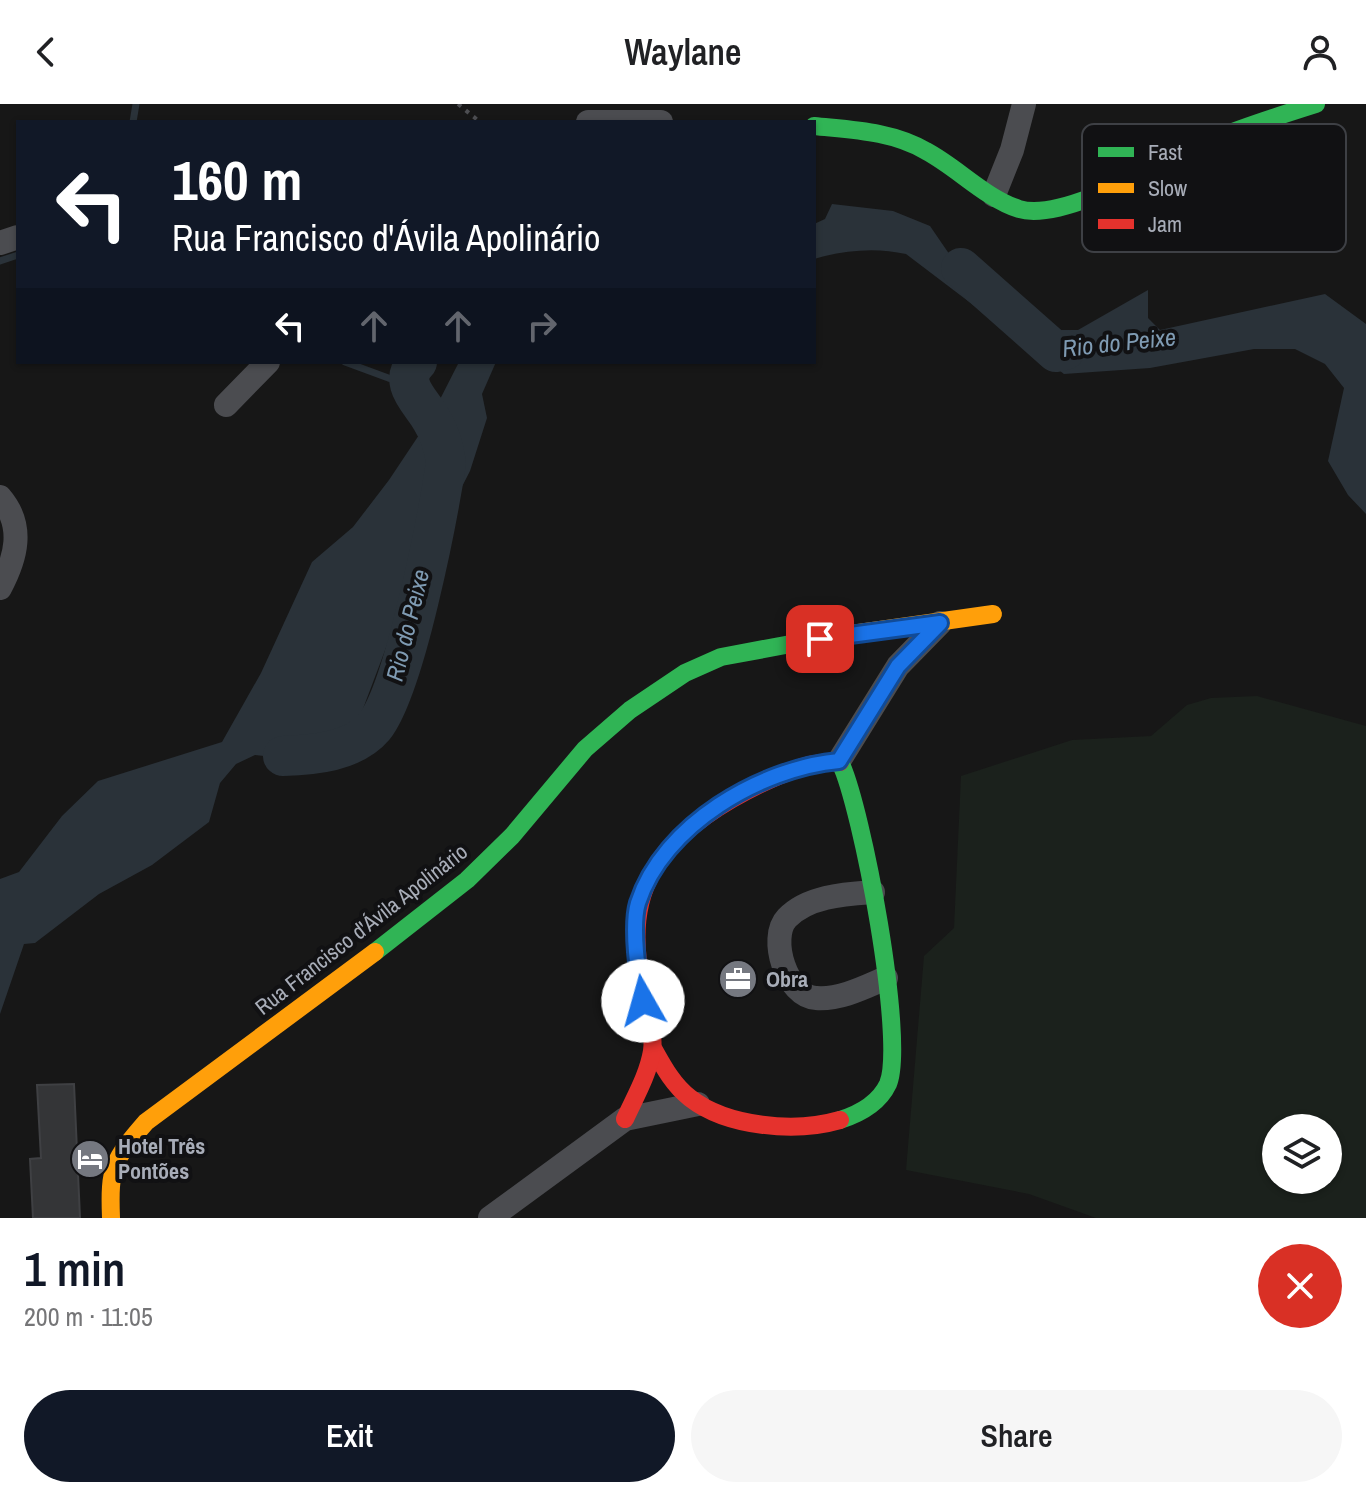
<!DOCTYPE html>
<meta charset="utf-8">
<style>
:root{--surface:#fff;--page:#f6f6f6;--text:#202124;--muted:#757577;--accent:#111827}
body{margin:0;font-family:"Archivo Narrow",sans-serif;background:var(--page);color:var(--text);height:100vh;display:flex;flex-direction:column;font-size:30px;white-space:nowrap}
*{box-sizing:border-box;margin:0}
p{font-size:26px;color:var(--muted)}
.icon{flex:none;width:44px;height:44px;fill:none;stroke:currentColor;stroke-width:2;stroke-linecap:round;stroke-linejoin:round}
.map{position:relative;height:1114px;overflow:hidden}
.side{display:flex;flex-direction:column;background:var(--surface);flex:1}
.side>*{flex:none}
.top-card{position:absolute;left:16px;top:16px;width:800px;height:244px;border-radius:0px;box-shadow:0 2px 6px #0004;background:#111827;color:#fff;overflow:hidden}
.controls{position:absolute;left:1262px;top:1010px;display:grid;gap:16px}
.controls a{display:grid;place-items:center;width:80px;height:80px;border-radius:50%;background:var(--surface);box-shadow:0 2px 6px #0004;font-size:40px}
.pin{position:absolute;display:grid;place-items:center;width:68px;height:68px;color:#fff;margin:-34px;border-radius:16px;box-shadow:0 4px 12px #0006}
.me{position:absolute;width:88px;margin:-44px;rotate:353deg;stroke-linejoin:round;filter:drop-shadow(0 0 6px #0008)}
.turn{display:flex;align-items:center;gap:28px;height:168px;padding:0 24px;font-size:36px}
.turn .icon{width:104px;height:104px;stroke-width:2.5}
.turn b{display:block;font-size:56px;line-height:68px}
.lanes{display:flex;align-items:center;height:76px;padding:0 24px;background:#0003;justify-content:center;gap:40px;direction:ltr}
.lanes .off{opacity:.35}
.round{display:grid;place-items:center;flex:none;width:84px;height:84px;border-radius:42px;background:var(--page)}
.summary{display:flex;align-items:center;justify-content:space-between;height:136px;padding:0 24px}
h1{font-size:48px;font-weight:600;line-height:60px;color:var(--accent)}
.cta{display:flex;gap:16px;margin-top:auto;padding:16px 24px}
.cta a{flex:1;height:92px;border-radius:48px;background:var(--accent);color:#fff;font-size:32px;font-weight:600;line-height:92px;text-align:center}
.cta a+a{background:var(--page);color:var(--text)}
header{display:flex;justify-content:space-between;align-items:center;height:104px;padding:0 24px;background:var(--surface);font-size:36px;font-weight:600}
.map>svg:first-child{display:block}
.green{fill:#1b211c;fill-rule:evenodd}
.water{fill:#2a3239}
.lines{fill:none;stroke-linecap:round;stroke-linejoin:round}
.stream{stroke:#2a3239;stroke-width:7}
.river{stroke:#2a3239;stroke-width:40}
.building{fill:#343537;stroke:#3f4043;stroke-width:2}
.path{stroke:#4d4e52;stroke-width:4;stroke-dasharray:4 6;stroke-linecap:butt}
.street{stroke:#4b4c50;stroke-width:24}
.fast{stroke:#30b455;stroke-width:18}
.slow{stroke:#ff9f0a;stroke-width:18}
.jam{stroke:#e5322d;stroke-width:18}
.route-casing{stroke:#114b97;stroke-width:20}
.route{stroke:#1a73e8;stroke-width:14}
.labels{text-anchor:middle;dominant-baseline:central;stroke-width:8;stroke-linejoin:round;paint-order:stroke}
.street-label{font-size:22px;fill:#a8adb8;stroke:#111113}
.poi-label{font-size:22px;font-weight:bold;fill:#a8adb8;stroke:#111113;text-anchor:start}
.water-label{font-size:24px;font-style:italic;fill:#7f9bb3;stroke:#111113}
.key{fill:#111113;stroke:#3e4045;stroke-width:2}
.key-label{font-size:22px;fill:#a8adb8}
</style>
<header><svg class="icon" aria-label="back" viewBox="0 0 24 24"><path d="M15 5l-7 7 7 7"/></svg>Waylane<svg class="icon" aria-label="person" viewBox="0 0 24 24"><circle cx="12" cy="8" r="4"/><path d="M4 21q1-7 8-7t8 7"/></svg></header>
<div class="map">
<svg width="1366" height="1114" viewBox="0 0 1366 1114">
<rect width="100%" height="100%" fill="#171717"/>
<path class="green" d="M1257,592L1366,622V1114H1096L1029,1090L906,1066L924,852L954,824L961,672L1072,636L1151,632L1187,601L1211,594ZM1276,1024H1328V1076H1276Z"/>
<g class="water">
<path d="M832,100L893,107L930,122L954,157L988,173L1004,206L1019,219L1045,226H1078L1148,186V214L1160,226L1325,190L1366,220V410L1348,391L1328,357L1344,284L1325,260L1295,245H1254L1150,264L1064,270L906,150C876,143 844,146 814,155V120L825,115Z"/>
<polygon points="459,258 496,258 482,290 487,314 470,367 404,496 358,618 331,650 310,657 255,651 236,660 220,679 209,718 152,761 99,790 35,839 24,840 0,910 0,775 19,768 62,712 98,677 222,638 261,569 312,458 353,423 389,376 431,313"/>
</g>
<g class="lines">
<g class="stream">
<polyline points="133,18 136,0"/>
<polyline points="0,157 18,151"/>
<polyline points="345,258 410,282"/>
</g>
<g class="river">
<polyline points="961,164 1056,248 1065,246"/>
<path d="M283,652C313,651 353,648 374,623C405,585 438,412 446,359C444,343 440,329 431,315C421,297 397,279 417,258"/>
</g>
</g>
<polygon class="building" points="74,980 80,1114 33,1114 30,1055 41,1054 37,981"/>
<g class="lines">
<polyline class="path" points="458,0 480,18"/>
<g class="street">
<polyline points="588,18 661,18"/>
<polyline points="994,91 1012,46 1024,0"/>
<polyline points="0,139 18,133"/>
<polyline points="226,301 268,258"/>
<path d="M0,393C25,422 16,454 0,484"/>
<polyline points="839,657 898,562 940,519"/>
<path d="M873,788C845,790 808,792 787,814C768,834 787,893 816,894C840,896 865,883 886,874"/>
<polyline points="490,1114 625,1015 698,1000"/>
</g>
<g class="fast">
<path d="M814,22C852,26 892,27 926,47C958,64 985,94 1019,105C1065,119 1168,55 1212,36C1246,22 1281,11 1316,0"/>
<path d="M840,658C862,703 906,937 888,980C879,999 859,1010 840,1016"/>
<polyline points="375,848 467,776 512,732 585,645 630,606 685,569 721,553 823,534"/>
</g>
<g class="slow">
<polyline points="823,534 993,510"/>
<path d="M111,1114C109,1063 113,1056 146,1018L375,848"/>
</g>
<g class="jam">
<path d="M653,944C663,962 673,981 690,994C727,1023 795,1029 840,1016"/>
<path d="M625,1015C635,993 648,971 652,947C655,924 645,897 641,875C623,788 658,738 732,695C762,678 805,656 840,658"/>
</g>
</g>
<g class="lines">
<defs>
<path id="route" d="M643,897C638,873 631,822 638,799C663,721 761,664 839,657L898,562L940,519L820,535"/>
</defs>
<use href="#route" class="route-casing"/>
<use href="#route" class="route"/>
</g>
<defs>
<symbol id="office-disc" viewBox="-11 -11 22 22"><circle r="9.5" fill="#757880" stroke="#111113"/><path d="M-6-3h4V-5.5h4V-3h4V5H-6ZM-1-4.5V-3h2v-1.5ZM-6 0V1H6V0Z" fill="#fff"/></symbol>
<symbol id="hotel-disc" viewBox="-11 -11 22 22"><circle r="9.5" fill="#757880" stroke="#111113"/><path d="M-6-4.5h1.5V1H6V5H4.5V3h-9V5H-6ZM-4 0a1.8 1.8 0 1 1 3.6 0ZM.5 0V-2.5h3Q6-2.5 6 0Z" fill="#fff"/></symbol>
</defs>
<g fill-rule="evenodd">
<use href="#office-disc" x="716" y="853" width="44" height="44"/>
<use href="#hotel-disc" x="68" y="1033" width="44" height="44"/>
</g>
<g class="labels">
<g class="street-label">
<text transform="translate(361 825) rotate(-38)">Rua Francisco d'Ávila Apolinário</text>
</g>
<g class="poi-label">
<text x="766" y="875">Obra</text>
<text x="118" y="1042">Hotel Três<tspan x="118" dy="25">Pontões</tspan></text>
</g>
<g class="water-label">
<text transform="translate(1119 238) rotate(-6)">Rio do Peixe</text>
<text transform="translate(407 521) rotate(-76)">Rio do Peixe</text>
</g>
</g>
<rect x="1082" y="20" width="264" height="128" rx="12" class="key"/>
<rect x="1098" y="43" width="36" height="10" fill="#30b455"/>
<rect x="1098" y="79" width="36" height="10" fill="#ff9f0a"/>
<rect x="1098" y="115" width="36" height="10" fill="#e5322d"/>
<g class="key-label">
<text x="1148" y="56">Fast</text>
<text x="1148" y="92">Slow</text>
<text x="1148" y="128">Jam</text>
</g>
</svg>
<div class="controls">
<a><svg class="icon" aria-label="layers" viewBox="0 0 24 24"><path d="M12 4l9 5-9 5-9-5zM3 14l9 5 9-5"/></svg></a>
</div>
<div class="pin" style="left:820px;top:535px;background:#d93025"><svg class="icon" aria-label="arrive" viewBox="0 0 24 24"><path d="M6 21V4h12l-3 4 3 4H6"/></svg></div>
<svg class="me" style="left:643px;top:897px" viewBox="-20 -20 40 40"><circle r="19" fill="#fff"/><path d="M0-13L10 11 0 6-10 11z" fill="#1a73e8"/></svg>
<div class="top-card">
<div class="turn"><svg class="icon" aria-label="left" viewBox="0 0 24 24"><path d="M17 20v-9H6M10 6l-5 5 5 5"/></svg><div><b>160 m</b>Rua Francisco d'Ávila Apolinário</div></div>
<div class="lanes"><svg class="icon" aria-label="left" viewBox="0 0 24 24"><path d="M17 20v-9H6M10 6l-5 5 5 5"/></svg><svg class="icon off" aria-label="ahead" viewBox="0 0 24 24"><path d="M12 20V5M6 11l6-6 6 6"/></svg><svg class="icon off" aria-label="ahead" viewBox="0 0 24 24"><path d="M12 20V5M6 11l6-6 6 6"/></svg><svg class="icon off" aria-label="right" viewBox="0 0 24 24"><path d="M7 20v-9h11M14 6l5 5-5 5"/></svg></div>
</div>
</div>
<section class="side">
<div class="summary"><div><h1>1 min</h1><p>200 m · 11:05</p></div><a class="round" style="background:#d93025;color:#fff"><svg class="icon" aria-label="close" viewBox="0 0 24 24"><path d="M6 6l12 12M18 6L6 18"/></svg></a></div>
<div class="cta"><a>Exit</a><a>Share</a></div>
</section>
